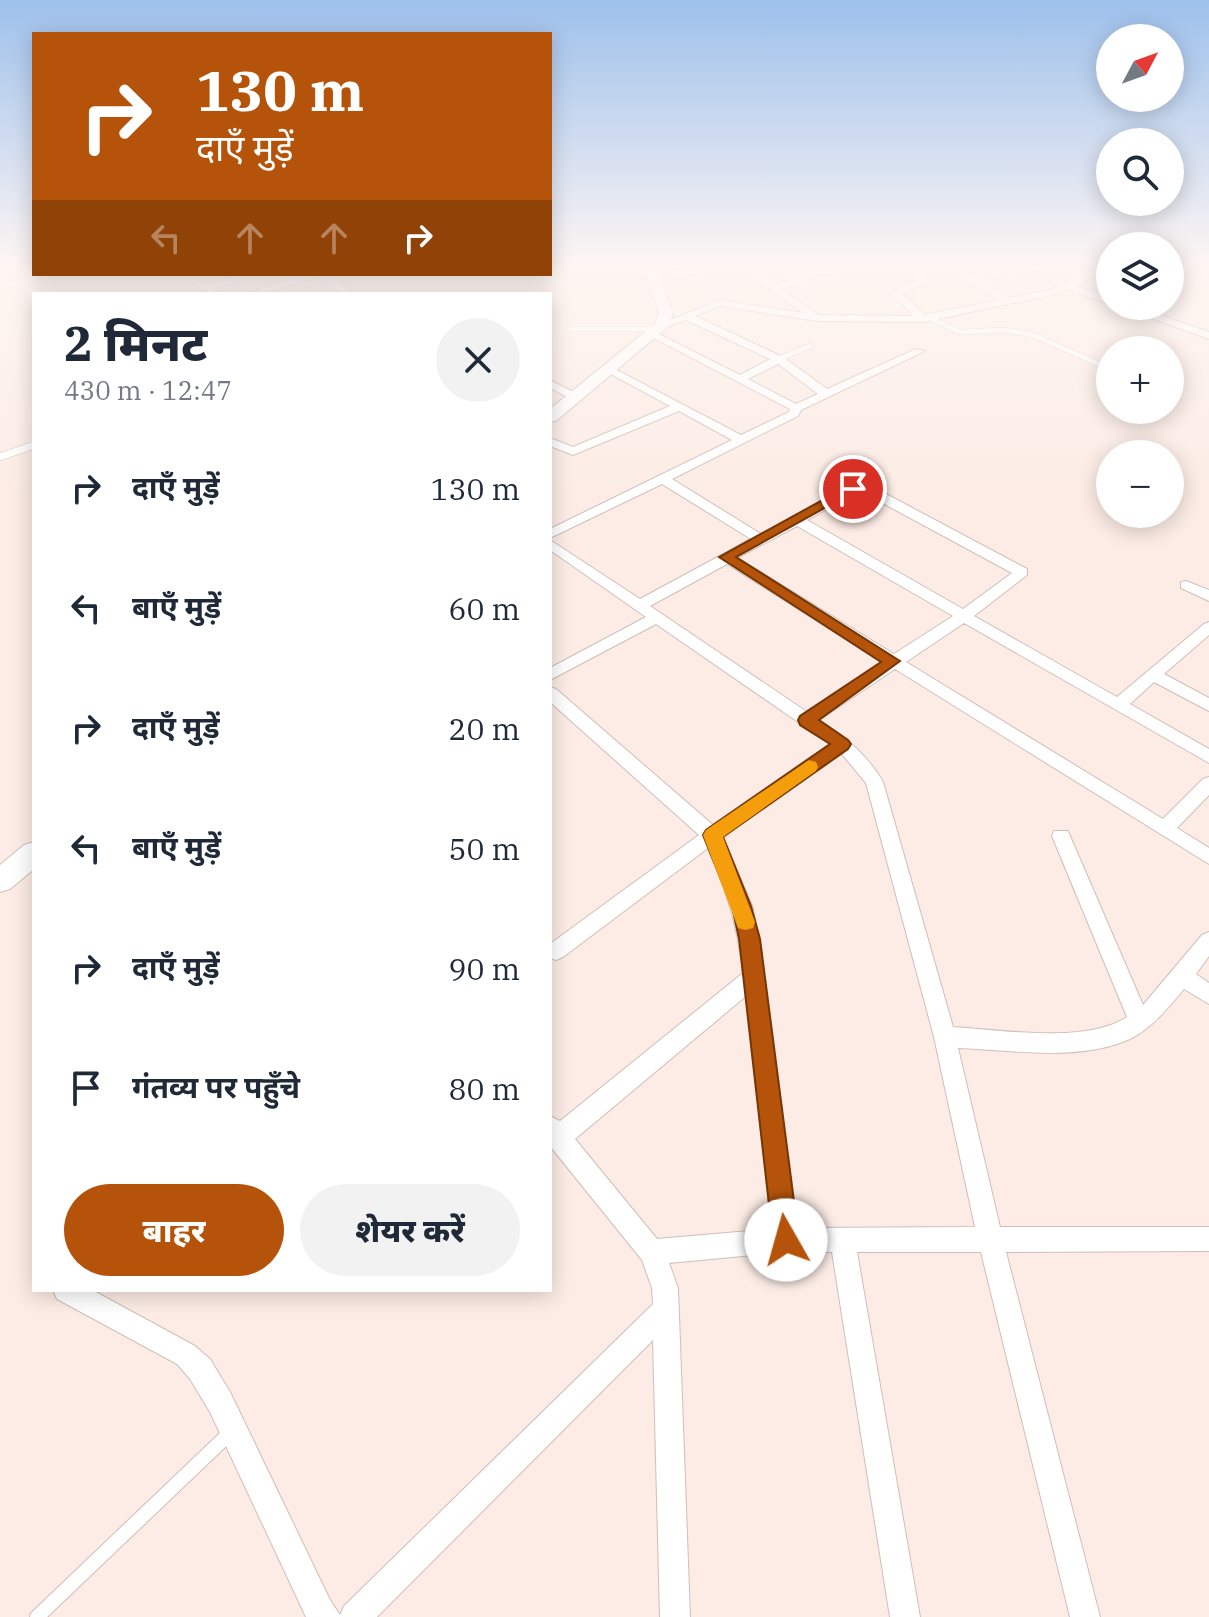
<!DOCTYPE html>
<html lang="hi">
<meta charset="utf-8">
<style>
:root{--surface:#fff;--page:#f2f2f3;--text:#1f2937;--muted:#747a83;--accent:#b45309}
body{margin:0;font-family:"IBM Plex Serif","Noto Sans Devanagari",serif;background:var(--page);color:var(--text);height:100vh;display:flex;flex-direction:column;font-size:30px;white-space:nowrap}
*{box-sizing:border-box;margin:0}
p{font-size:26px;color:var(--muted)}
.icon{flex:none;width:44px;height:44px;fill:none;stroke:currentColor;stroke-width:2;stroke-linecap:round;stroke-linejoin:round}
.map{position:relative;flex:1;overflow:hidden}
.details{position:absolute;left:32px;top:292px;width:520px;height:1000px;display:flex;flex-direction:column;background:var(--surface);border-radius:0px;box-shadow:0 4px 20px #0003}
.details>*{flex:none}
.top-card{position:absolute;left:32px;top:32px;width:520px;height:244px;border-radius:0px;box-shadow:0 4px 20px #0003;background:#b45309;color:#fff;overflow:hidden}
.needle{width:52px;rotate:49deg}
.controls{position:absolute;left:1096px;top:24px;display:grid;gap:16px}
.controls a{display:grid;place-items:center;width:88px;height:88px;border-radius:50%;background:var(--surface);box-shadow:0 4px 20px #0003;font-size:40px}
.pin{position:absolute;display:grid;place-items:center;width:68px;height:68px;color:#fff;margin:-34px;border:4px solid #fff;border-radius:50%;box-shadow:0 2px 8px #0007}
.me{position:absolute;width:88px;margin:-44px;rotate:353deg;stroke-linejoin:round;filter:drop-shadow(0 0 6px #0008)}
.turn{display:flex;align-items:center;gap:28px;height:168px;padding:0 32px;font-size:36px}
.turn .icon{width:104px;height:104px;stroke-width:2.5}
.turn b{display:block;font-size:56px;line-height:68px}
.lanes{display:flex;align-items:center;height:76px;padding:0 32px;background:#0003;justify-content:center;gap:40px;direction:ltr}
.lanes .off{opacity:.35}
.round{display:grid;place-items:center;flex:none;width:84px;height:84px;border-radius:42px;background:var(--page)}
.summary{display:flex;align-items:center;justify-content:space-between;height:136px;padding:0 32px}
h1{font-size:48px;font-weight:800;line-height:60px}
.action{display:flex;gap:16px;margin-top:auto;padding:16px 32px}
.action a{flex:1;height:92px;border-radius:48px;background:var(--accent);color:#fff;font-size:32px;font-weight:800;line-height:92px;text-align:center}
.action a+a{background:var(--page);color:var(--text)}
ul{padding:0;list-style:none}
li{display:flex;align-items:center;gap:24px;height:120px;padding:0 32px}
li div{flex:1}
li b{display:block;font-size:30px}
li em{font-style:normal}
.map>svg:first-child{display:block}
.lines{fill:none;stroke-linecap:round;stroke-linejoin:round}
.lane-far2-casing{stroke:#cebfb8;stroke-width:6}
.lane-far1-casing{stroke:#cebfb8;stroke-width:8}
.lane-casing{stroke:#cebfb8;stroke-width:16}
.street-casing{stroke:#cebfb8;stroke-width:2}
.secondary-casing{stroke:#cebfb8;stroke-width:2}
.lane-far2{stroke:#fff;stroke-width:5}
.lane-far1{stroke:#fff;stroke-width:7}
.lane{stroke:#fff;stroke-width:14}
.street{fill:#fff;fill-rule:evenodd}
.secondary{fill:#fff;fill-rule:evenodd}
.route{fill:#b45309;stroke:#753606;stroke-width:2}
.slow{fill:#f59e0b}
</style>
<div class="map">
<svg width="1209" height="1617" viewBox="0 0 1209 1617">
<rect width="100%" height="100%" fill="#fcece5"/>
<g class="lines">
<defs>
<g id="lane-far2">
<polyline points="5,284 19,284 34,296"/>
<polyline points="930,318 960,332 1005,330 1033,335 1110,369"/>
<polyline points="569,329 659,329"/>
<polyline points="779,359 810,346"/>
</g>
<polyline id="lane-far1" points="0,457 34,445"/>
<polyline id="lane" points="37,1617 231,1432"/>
<g id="street">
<path d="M729,267H757L754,269L776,284L801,277L800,273L805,270L850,268V272L847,273L810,275L809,281L782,289L818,315L914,316L890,293L917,280L907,267H917L928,281L902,294L925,315L998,300L946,267H957L967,273L1049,267L1044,270L975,278L1009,298L1049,290L1102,267H1110V270L1075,286L1110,298V304L1067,289L1052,295L923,322L817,321L721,306L695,316L783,357L827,389L916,349L925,351L801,410L798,416L672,479L761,534L851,485L873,487L1027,569V575L974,616L1117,697L1204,624L1209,622V635L1164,674L1209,698V711L1154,682L1130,704L1209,749V763L964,623L906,662L1163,819L1203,779L1209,777V795L1177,828L1209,848V864L895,669L819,720C845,737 867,754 883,782L953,1027C1002,1030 1085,1044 1127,1017L1052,836L1054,831H1068L1070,836L1143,1005L1202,935L1209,932V956L1196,974L1209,983V1004L1184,989C1169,1007 1152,1028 1130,1039C1078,1062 1013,1050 958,1048L1000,1227H1209V1251L1006,1252L1100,1617H1070L981,1252H857L920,1617H890L832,1252H786L669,1263L678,1288L690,1617H660L653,1340L377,1617H306L210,1412L190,1379L177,1364L57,1299L53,1290H92L195,1346L210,1359L230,1392L330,1600L340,1615L344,1606L653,1304L652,1288L642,1260L550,1146V1116L560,1121L743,973C737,923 728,895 708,848L563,957L556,960L550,958V944L699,835L550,702V687L556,689L713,825L830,744L656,624L550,680V668L646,617L550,550V540L640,599L751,539L662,484L550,538V529L732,440L679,411L573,455L550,446V438L573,447L670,406L605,371L603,369L609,366L741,435L789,412L790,409L646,334L655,332L740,375L770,359L686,320L663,328L658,325L720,300L803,313L744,271L651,277L646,274L651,271ZM778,364L818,394L796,404L748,379ZM858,492L864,493L1012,573L963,609L807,520ZM797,526L953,616L894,654L737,558ZM727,564L883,662L807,712L650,606ZM841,753L866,783L934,1037L975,1227L797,1228L759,939L752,906L722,837ZM746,996L772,1229L657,1239L575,1139Z"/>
<polygon points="181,274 192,274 208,284 243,274 258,274 214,289 220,294 209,294"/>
<polygon points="308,274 325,274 355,294 343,294 317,277 261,294 246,294"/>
<polygon points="0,275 10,284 0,290"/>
<polygon points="1118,306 1133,306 1209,332 1209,339"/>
<polygon points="550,380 579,395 581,397 571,399 550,388"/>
<polygon points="1186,581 1209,590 1209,601 1181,588 1181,582"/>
</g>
<g id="secondary">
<polygon points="642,267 656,267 673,312 670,325 556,421 550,422 550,409 656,323 659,312"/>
<polygon points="34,842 34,869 10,889 0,892 0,865 24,845"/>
</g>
</defs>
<use href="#lane-far2" class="lane-far2-casing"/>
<use href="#lane-far1" class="lane-far1-casing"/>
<use href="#lane" class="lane-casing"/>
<use href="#street" class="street-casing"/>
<use href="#secondary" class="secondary-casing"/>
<use href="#lane-far2" class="lane-far2"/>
<use href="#lane-far1" class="lane-far1"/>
<use href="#lane" class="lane"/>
<use href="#street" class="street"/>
<use href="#secondary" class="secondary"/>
</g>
<linearGradient id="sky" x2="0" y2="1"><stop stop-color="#9dc0ec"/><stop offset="0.54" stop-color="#fef6f3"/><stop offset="1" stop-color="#fef6f3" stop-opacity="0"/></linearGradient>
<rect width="1209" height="493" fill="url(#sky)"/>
<polygon class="route" points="848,486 859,489 736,557 900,661 819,720 848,740 851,744 848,749 723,837 751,906 760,939 799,1240 795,1248 786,1252 777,1248 773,1240 739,939 732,906 703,835 706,830 830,744 800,725 798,720 800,716 881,662 719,557"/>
<polygon class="slow" points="809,760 816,762 818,767 816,771 723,837 755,922 753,928 745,930 738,928 703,835 706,830"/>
</svg>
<div class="controls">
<a><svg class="needle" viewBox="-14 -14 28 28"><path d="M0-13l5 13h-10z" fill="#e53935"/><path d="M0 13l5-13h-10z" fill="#747a83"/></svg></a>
<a><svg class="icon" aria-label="search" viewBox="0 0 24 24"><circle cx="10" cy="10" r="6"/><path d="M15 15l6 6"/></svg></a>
<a><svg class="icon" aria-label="layers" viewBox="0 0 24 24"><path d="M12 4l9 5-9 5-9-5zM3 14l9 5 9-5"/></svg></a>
<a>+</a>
<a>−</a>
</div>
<div class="pin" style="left:853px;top:489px;background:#d93025"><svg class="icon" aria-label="arrive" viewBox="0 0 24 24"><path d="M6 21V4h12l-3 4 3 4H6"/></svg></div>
<svg class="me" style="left:786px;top:1240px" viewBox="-20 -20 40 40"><circle r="19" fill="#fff"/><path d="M0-13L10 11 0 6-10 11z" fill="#b45309"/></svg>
<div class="top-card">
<div class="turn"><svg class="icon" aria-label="right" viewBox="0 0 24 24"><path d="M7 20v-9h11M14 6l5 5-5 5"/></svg><div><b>130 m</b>दाएँ मुड़ें</div></div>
<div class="lanes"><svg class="icon off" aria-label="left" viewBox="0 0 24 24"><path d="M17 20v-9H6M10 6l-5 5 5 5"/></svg><svg class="icon off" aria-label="ahead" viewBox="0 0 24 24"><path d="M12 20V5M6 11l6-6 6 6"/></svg><svg class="icon off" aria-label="ahead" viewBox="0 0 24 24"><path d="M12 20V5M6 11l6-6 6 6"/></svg><svg class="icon" aria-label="right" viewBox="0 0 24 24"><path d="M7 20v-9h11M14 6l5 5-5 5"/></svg></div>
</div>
<section class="details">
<div class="summary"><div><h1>2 मिनट</h1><p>430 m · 12:47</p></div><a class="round"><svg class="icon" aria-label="close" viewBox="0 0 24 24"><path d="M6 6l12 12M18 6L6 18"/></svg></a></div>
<ul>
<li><svg class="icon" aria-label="right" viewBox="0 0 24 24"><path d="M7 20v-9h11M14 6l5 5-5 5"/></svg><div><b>दाएँ मुड़ें</b></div><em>130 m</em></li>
<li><svg class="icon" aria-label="left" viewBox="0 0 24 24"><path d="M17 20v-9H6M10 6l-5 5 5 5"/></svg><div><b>बाएँ मुड़ें</b></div><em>60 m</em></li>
<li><svg class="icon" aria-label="right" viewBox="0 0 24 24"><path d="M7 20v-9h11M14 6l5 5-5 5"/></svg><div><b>दाएँ मुड़ें</b></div><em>20 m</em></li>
<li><svg class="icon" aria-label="left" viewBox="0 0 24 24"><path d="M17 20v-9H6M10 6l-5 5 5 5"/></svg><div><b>बाएँ मुड़ें</b></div><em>50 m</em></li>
<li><svg class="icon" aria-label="right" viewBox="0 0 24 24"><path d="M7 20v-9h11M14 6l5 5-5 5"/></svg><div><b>दाएँ मुड़ें</b></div><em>90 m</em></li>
<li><svg class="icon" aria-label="arrive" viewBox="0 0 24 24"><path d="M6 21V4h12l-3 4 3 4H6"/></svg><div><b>गंतव्य पर पहुँचे</b></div><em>80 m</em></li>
</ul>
<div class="action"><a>बाहर</a><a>शेयर करें</a></div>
</section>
</div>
